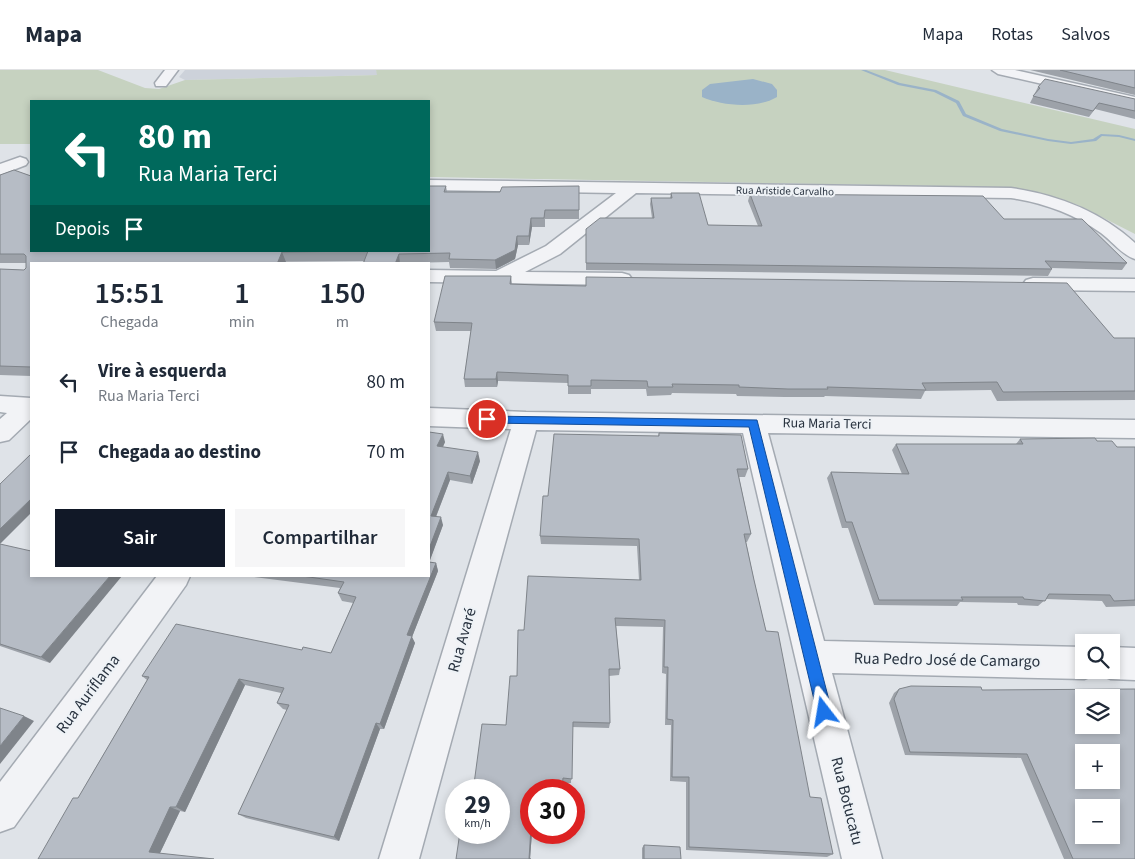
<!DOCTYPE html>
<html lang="pt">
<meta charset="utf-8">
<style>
:root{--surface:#fff;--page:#f6f6f7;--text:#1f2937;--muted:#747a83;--line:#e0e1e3;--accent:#111827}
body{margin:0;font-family:"Source Sans 3",sans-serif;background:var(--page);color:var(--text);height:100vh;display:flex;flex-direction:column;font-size:19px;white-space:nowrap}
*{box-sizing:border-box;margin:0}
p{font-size:16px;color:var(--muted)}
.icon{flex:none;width:28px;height:28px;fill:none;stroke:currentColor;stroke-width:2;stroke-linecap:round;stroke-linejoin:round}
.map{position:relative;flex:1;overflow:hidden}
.side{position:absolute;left:30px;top:192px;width:400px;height:315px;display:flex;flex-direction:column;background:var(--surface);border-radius:0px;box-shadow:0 2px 8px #0003}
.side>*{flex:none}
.guide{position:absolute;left:30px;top:30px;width:400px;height:152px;border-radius:0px;box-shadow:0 2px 8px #0003;background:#00695c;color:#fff;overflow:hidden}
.controls{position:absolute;left:1075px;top:564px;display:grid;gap:10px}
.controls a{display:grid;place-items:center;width:45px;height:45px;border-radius:0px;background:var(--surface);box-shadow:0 2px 8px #0003;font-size:25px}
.speed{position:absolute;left:445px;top:709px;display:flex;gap:10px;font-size:25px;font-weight:700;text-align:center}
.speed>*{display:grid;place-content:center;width:65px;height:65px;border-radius:50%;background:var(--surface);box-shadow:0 2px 8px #0003;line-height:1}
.speed small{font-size:12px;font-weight:400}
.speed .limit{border:8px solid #d22;background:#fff;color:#111}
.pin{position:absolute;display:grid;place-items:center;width:42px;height:42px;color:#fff;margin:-21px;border:2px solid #fff;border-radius:50%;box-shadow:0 1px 5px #0007}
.me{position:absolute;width:55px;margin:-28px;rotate:346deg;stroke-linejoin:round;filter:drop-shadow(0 0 4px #0008)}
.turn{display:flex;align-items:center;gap:18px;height:105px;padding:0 25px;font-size:22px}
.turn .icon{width:65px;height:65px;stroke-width:2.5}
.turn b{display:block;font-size:35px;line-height:42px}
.then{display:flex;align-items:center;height:48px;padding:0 25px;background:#0003;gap:10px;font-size:19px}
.eta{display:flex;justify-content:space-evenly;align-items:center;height:85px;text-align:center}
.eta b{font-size:30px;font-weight:600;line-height:35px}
.cta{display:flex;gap:10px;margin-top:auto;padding:10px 25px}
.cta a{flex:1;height:58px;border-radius:0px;background:var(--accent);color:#fff;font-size:20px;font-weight:600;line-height:58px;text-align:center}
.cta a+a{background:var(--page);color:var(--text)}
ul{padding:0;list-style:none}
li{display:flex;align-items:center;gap:15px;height:70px;padding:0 25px}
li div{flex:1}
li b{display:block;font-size:19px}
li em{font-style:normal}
header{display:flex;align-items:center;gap:30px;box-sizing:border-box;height:70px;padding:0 25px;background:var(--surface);border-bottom:1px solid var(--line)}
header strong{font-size:24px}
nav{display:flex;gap:28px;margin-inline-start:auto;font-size:18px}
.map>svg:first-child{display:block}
.built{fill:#cdd2da}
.green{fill:#c6d2c0}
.water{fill:#9ab3c8}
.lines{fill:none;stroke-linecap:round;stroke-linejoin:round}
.stream{fill:#9ab3c8;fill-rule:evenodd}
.minor-casing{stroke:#a4aab2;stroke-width:3}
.minor{fill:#f2f3f6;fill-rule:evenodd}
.wall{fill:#9da2a9}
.shaded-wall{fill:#7f848a}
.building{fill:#b6bcc5;stroke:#7f848a;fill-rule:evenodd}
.route{fill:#1a73e8;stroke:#114b97}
.labels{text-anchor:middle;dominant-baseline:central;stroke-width:4;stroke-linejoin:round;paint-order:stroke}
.far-street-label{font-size:11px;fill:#28323f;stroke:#eef2f6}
.street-label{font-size:14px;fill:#28323f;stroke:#eef2f6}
.near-street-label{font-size:16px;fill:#28323f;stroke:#eef2f6}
</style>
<header>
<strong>Mapa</strong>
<nav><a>Mapa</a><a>Rotas</a><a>Salvos</a></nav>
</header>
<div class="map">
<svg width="1135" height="789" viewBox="0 0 1135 789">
<rect width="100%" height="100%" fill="#dfe3e8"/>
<polygon class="built" points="185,0 376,0 378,5 185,10 179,7"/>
<polygon class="green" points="0,0 98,0 145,18 159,19 185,10 377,5 376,0 885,0 1135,59 1135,164 1078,135 1036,122 938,116 429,107 429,31 31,31 31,74 0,74"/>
<path class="water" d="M753,9L772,14L777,20V27C757,39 722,36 702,27V20L710,14Z"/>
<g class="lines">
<polygon class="stream" points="861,0 866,0 900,13 936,20 959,31 966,44 1002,59 1048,69 1071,72 1093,69 1101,64 1119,65 1135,69 1135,71 1119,67 1102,66 1096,71 1071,74 1048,71 1000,61 963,46 956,33 934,22 898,15"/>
<defs>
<g id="minor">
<polygon points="165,0 178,0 166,16 156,16 155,13"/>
<polygon points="992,0 1015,0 1135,27 1135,35 998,4"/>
<polygon points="20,87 26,89 28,92 26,95 0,105 0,94"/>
<path d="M429,110L1011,118C1058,125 1100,141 1135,173V189C1122,185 1112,171 1101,163C1074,144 1044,133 1011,128L636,123L560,184L525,202L622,203L629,205L632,209L629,213L622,215L429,212V200L496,201L546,176L616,123L429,120Z"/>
<polygon points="1033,208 1135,209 1135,221 1033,220 1026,218 1023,214 1026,210"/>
<polygon points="0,326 31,328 31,349 9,370 0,372 0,349 7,343 0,342"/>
<polygon points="429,338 526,342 1135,350 1135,368 768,363 824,571 1084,577 1084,600 1111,600 1111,577 1135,578 1135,610 1111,609 1099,604 1098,600 1096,604 1084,609 832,603 882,789 842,789 743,363 536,360 419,789 379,789 511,359 429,356"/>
<polygon points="157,506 190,506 186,515 14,757 0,762 0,712"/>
</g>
</defs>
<use href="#minor" class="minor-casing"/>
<use href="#minor" class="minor"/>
</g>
<g class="wall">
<polygon points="1030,0 1135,0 1135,25"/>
<polygon points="1038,17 1135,29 1135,49 1095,39 1089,47 1030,33"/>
<polygon points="0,105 31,181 446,116 447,122 500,122 579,116 579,149 545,149 545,157 532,157 529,175 518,175 515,189 496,199 450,198 449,192 363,194 364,191 31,194 31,306 0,305 0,199 24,200 26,198 26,193 0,193"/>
<polygon points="671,123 708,155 758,156 748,131 750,124 1004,149 1127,193 1122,200 1051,198 1052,199 1048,206 586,200 586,159 652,148 650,134 651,128 670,128"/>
<polygon points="511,206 512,214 1114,268 1135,268 1135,330 997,331 991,320 925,321 921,329 825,326 824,327 785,327 737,326 736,324 672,323 671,325 647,326 646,319 591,319 591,324 568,324 568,313 498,311 497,317 465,317 464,309 471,261 436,261 434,252"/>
<polygon points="429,362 445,372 443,377 480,391 472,414 450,410 436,447 443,455 429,492 436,493 438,501 412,567 415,573 384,659 380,659 339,771 246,748 238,744 287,640 283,639 277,633 281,623 245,615 185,742 180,741 160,783 38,789 78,728 147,610 142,606 302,580 331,583 353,533 342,531 338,523 340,518 247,506 429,506"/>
<polygon points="659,363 748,399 745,407 739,407 751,464 747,472 746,472 754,510 766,561 810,727 833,784 827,787 686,780 686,712 670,711 671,655 665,655 666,604 662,603 663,557 616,556 620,599 619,605 609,606 610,653 609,658 572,657 571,713 563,713 531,720 531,762 532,762 530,789 456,789 474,714 506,655 517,606 524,560 639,510 637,476 541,474 540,466 548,426 658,366"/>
<polygon points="1020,369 1097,371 1117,377 1135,377 1135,536 1106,537 1102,531 1046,529 1038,536 1018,535 1017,533 960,532 957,536 874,535 848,458 842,458 827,408 831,402 902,404 892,380 896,374 1016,374"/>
<polygon points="0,474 50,593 0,576"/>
<polygon points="899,619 982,620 1135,789 1064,789 1021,688 905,685 889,633 894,623"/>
<polygon points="644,775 681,789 642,789 642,778"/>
</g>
<g class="shaded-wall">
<polygon points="531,148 532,157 529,175 529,166"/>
<polygon points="517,166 518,175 515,189 496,199 495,190"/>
<polygon points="282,182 286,192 285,194 277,194"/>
<polygon points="399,184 400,194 395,194"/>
<polygon points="497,302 498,311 497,317 496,309"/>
<polygon points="443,364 445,372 439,385 437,376"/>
<polygon points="478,382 480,391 472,414 470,406"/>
<polygon points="448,402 450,410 433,454 431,446"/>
<polygon points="31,429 31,443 0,474 0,459"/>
<polygon points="441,447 443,455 429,493 429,479"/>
<polygon points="436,493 438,501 412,567 415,573 384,659 380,654 407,565"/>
<polygon points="110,506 122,506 50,593 41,587"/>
<polygon points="239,609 245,615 185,742 176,737"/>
<polygon points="24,646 34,651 0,694 0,676"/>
<polygon points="376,653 380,659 339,771 334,767"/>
<polygon points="170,737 180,741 159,785 149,782"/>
<polygon points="531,758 531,762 532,762 530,789 529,789"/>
</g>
<g class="building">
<polygon points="1060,0 1135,0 1135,18"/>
<polygon points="1045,9 1135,29 1135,41 1099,33 1093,41 1033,26 1040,18 1038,17"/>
<polygon points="14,100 31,106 31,181 429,181 429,116 446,116 444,122 500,122 502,117 579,116 579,140 545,140 544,148 531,148 529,166 517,166 515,180 495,190 449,189 450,183 399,184 395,194 363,194 368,181 282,182 277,194 31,194 31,297 0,296 0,199 24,200 26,198 26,186 24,184 0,184 0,105"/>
<polygon points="671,123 699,123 708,155 762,156 750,124 983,126 1004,149 1082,149 1127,193 1045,191 1052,199 586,193 586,159 600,148 654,148 651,128 672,128"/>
<polygon points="445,206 511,206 510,214 539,215 586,216 586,207 1067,213 1114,268 1135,268 1135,321 1003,322 997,312 922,313 926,320 827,317 828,319 788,319 739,317 739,315 672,314 673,317 648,317 647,311 591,310 591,316 568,316 568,305 497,302 496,309 464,309 472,253 434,252"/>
<polygon points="429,362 443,364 437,376 478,382 470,406 448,402 431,446 441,447 429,479"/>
<polygon points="659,363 741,365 748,399 737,399 751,464 744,464 754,510 766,561 778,562 810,727 821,728 833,784 689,777 689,707 672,707 673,650 667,649 668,597 664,597 665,550 615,548 620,599 609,599 610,653 573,652 572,709 563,708 562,720 531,720 531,758 529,789 531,789 456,789 460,762 499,762 499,720 466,720 467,714 474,714 482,654 506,655 510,606 517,606 518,560 524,560 528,506 641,510 639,469 540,466 543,426 548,426 554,364 659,366"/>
<polygon points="1095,368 1097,371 1112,371 1117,377 1135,377 1135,530 1114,531 1110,525 1049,524 1045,531 1024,529 1023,527 961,527 963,530 879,530 852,452 846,452 831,402 909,404 896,374 1023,374 1020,369"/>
<polygon points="31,384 31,429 0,459 0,414"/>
<polygon points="0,474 31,481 31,506 110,506 41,587 0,574"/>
<polygon points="429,492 436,493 407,565 412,566 380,654 376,653 334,767 238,744 289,635 277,633 284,618 239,609 176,737 170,737 149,782 214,789 38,789 73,728 78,728 149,607 142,606 176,554 302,580 303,577 331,583 356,527 338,523 344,512 302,506 429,506"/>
<path d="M911,616L981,617L982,620L1135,619V789H1073L1027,684L910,682L894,629L899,619ZM1084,628H1111V655H1084ZM1084,682H1111V710H1084ZM1084,738H1111V765H1084Z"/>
<polygon points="0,638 24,646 0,676"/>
<polygon points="644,775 680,777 681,789 644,789"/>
</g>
<polygon class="route" points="487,346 757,350 832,642 830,647 824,650 819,647 817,642 749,357 487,353 482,349"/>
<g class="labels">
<g class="far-street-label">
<text transform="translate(785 121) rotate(1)">Rua Aristide Carvalho</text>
</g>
<g class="street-label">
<text transform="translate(827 354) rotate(1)">Rua Maria Terci</text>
</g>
<g class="near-street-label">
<text transform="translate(462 570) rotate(-74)">Rua Avaré</text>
<text transform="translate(947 590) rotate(1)">Rua Pedro José de Camargo</text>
<text transform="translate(88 624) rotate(-53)">Rua Auriflama</text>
<text transform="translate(847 731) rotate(76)">Rua Botucatu</text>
</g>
</g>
</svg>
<div class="controls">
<a><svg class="icon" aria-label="search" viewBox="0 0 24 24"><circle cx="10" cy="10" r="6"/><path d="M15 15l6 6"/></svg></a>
<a><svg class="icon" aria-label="layers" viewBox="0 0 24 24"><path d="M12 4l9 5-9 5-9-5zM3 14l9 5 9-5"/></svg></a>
<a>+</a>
<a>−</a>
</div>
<div class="speed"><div>29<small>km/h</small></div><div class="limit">30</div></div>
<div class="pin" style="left:487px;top:349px;background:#d93025"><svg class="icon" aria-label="arrive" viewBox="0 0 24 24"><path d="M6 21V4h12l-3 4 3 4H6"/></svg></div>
<svg class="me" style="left:824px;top:642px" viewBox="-20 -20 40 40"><path d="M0-17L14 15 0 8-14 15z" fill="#1a73e8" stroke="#fff" stroke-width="4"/></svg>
<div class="guide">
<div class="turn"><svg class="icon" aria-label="left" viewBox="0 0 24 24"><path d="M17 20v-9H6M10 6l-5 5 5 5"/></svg><div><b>80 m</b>Rua Maria Terci</div></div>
<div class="then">Depois<svg class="icon" aria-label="arrive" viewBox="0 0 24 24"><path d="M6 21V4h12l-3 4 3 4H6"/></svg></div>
</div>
<section class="side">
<div class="eta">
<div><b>15:51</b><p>Chegada</p></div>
<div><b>1</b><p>min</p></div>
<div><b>150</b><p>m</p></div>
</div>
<ul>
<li><svg class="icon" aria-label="left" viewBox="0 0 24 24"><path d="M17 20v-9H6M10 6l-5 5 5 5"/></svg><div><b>Vire à esquerda</b><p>Rua Maria Terci</p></div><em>80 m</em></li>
<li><svg class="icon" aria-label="arrive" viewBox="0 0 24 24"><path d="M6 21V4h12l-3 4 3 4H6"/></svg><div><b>Chegada ao destino</b></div><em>70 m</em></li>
</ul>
<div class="cta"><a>Sair</a><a>Compartilhar</a></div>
</section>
</div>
